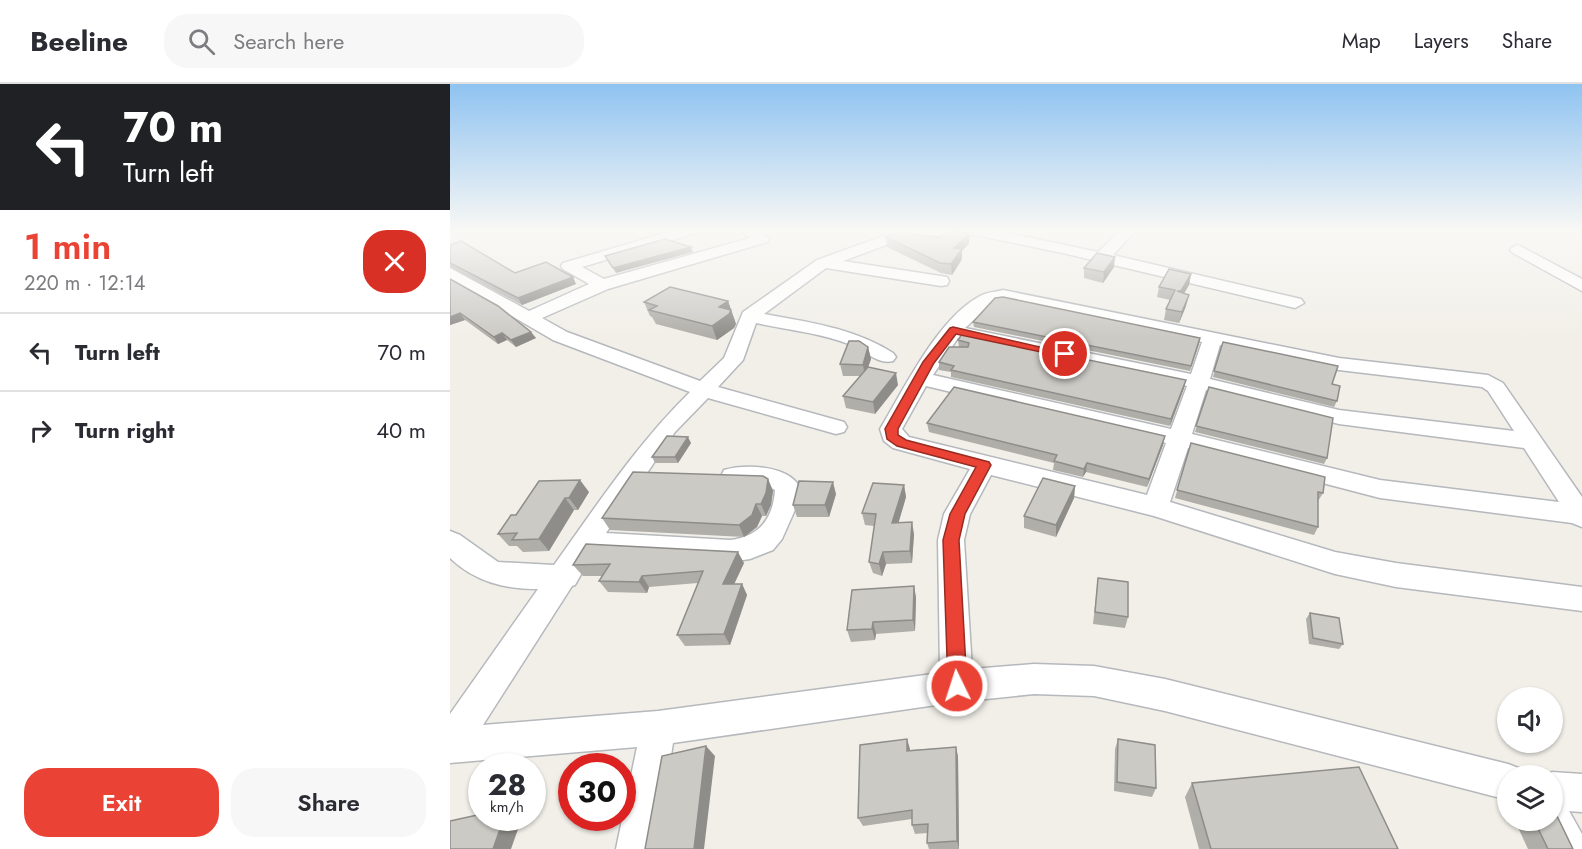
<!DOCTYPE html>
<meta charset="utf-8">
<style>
:root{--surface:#fff;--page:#f7f7f7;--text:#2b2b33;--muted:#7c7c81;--line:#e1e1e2;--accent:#ea4335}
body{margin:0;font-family:Jost,sans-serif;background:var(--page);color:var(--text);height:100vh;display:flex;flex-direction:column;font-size:22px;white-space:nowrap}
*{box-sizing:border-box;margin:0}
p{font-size:20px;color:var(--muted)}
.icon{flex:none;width:33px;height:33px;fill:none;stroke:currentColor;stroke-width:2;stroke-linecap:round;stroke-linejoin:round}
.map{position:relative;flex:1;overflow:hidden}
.panel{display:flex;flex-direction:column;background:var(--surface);width:450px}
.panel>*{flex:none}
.banner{background:#202124;color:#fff;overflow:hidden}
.fabs{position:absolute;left:1047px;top:603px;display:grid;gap:12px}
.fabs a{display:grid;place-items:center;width:66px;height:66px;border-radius:50%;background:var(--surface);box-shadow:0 2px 4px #0004;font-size:30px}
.speed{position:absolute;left:18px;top:669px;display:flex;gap:12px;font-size:30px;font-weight:700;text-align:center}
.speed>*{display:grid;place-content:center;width:78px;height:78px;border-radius:50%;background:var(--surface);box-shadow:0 2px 4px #0004;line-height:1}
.speed small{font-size:15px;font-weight:400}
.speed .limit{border:9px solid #d22;background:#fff;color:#111}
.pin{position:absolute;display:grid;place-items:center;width:51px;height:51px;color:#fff;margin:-26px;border:3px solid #fff;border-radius:50%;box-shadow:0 2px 6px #0007}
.me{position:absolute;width:66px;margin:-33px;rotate:356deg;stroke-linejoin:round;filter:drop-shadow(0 0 4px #0008)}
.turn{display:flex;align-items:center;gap:21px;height:126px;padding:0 24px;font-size:27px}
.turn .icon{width:78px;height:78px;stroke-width:2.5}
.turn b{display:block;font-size:42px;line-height:51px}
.round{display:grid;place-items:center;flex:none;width:63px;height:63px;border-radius:24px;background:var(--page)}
.overview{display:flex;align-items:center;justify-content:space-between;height:102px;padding:0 24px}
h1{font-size:36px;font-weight:600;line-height:45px;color:var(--accent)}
.primary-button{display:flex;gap:12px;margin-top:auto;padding:12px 24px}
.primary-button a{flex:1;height:69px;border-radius:24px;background:var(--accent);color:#fff;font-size:24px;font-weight:600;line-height:69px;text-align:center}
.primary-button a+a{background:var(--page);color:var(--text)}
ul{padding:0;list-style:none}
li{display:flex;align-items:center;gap:18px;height:78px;padding:0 24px;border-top:2px solid var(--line)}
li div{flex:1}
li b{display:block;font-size:22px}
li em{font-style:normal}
header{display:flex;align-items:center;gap:36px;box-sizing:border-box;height:84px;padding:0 30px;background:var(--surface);border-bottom:2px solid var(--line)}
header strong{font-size:28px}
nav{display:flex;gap:33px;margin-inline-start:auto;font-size:21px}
.search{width:420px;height:54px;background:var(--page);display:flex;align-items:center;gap:15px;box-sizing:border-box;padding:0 21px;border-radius:24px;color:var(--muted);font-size:22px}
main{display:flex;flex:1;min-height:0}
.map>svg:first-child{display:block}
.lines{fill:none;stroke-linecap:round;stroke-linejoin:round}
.lane-casing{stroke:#b5b8bc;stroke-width:3}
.street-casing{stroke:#b5b8bc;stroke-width:3}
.lane{fill:#fff;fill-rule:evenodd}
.street{fill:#fff;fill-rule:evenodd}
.wall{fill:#afaea9}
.shaded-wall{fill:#8f8d8a}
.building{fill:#cccac5;stroke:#8f8d8a;stroke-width:1.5}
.route{fill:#ea4335;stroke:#982c22;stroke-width:1.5}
</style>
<header>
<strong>Beeline</strong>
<div class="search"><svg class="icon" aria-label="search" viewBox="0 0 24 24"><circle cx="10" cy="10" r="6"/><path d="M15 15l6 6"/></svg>Search here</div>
<nav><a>Map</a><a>Layers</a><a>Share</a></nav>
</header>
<main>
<section class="panel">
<div class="banner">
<div class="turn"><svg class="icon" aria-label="left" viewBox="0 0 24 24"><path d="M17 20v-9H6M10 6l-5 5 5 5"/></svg><div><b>70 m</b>Turn left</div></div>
</div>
<div class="overview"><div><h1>1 min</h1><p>220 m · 12:14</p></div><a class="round" style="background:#d93025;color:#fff"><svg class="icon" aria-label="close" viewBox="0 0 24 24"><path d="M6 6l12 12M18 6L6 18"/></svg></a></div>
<ul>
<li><svg class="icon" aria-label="left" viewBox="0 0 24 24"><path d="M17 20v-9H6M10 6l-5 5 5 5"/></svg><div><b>Turn left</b></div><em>70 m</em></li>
<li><svg class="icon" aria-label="right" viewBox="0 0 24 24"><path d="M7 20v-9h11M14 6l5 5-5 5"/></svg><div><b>Turn right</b></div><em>40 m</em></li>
</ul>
<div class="primary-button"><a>Exit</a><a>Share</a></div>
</section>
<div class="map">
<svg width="1132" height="765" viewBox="0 0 1132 765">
<rect width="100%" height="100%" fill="#f1efe8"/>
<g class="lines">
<defs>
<polygon id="lane" points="1102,707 1109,709 1132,750 1132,765 1119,765 1102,735"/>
<g id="street">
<path d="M225,146H248L246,149L132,183L154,195L300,154L290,146H308L319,155L317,158L158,205L92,234L117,248L250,297L274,274L293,228L367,176L450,146H544L648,168L671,146H686L663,171L851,215L854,219L845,224L617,170L526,151H463L393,177L497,193L499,197L497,201L491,202L376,184L314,230C358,238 404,244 443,269L446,273L443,277C428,281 415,267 401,261C371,249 337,246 306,239L293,276L268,303L394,338L397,343L394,348L386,350L258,314L225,348L156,449L280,456C309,453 323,435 325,406C309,397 291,403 274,398L271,392L274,386C295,380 337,381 349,402L348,419L332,455L323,466L300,475L280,478L143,469L125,501L122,502L33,641L208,627L490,589L488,456L494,430L520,385L443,364L434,357L430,345C454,305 488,234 530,212C537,208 546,208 553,206L889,274L1038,291L1053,299L1132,413V443L1122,439L930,414L738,364L720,418L885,468L946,479L1132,503V527L946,503L885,490L704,432L541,391L520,430L514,456L522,585L584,580L644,582L715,595L1058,680L1071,685L1074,692H1058V716L715,627L644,612L584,610L507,618L223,659L206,765H166L187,663L0,679V630L88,505C55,505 25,498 0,474V447L10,451L48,478L104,481C147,421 187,360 240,308L103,256L0,196V184L79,227L139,200L113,185L111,182L113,179ZM553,216L752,258L741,290L515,244L544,218ZM508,254L737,302L721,345L483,291ZM770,261L889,286L1032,303L1038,307L1064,347L889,326L760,295ZM476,302L716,359L697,411L459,353L452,345ZM756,306L889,340L1074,364L1109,418L930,396L742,350Z"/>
<polygon points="1068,161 1132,195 1132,207 1063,169 1060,166 1063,163"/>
<polygon points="1102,688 1132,690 1132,728 1102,726 1102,692 1095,692"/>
</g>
</defs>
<use href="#lane" class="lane-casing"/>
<use href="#street" class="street-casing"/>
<use href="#lane" class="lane"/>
<use href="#street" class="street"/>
</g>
<g class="wall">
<polygon points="436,153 519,159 512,167 512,175 502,191 491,189 437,163"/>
<polygon points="0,161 65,189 126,200 72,221 0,183"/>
<polygon points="664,183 653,199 634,194 634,184"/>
<polygon points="741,190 739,201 734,209 736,222 729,239 714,236 716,225 720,216 707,213 709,203"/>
<polygon points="0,195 86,254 66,263 57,256 48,260 15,236 0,241"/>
<polygon points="278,217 286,240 284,244 267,256 206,240 202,233 200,232 194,218"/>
<polygon points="523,238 749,260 740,287 524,243"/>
<polygon points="508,256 734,304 720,342 501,293 501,288 489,286 489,278 509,263"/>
<polygon points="773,258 882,300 887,317 884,323 763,293"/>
<polygon points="418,263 421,275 418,283 448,301 425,330 396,324 393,312 410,292 393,292 390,280"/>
<polygon points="759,303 877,374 874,380 745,348"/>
<polygon points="477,339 713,361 697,403 636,388 633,393 603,386 604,379 479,348"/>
<polygon points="241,359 228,379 205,379 202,373"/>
<polygon points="741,359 873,409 868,417 868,443 864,451 725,414"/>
<polygon points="318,395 323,407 321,421 316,432 312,432 307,443 294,453 160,446 152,434"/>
<polygon points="89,397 139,408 128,426 124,426 99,467 73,468 67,462 59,462 48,450 66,431"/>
<polygon points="454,401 456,413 448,439 464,450 462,479 436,480 432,492 423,489 419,478 424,442 415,441 412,429"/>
<polygon points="625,402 624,414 606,453 574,444 574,432"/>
<polygon points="386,410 379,433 347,433 343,421"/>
<polygon points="294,479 284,500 292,500 297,511 280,561 235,562 227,551 248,499 199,503 197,509 158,508 149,497 152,492 133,492 123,481"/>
<polygon points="648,494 678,533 675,544 643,540"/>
<polygon points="464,502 466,514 465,547 426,550 425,556 401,558 397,546"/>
<polygon points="860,529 893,560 889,565 859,560 856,535"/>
<polygon points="668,655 706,704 702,713 664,707 665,665"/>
<polygon points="506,663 508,673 509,765 479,765 477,759 477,749 465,750 462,741 462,735 413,742 408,734 460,665 460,666"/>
<polygon points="742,699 948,765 749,765 735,713"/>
<polygon points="1102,736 1123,765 1078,765 1065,737"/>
</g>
<g class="shaded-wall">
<polygon points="519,150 519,159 512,167 512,175 502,191 501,180 504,164"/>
<polygon points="241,163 243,168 166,189 163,184"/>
<polygon points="665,173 664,183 653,199 654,188"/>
<polygon points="741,190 739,201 729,218 731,207"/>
<polygon points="123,193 126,200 72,221 68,214"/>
<polygon points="739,211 736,222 729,239 732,228"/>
<polygon points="278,217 286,240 284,244 267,256 262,242 269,223"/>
<polygon points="10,229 15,236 0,241 0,233"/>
<polygon points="81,248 86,254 66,263 61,256"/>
<polygon points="52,249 57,256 48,260 44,253"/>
<polygon points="418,263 421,275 415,292 413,281"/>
<polygon points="446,289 448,301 425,330 423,318"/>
<polygon points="736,296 734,304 720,342 721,335"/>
<polygon points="715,352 713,361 697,403 699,395"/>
<polygon points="238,353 241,359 228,379 225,373"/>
<polygon points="637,379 636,388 633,393 634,385"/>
<polygon points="318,395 323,407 321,421 316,432 311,420"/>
<polygon points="130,396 139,408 128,426 119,414"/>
<polygon points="383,398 386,410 379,433 375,421"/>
<polygon points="454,401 456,413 445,451 442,439"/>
<polygon points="625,402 624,414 606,453 606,441"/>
<polygon points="115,414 124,426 99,467 89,455"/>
<polygon points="306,420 312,432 307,443 294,453 289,441"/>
<polygon points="462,438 464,450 462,479 460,467"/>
<polygon points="288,468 294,479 279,511 273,500"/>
<polygon points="433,468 436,480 432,492 429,480"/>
<polygon points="192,492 199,503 197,509 189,498"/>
<polygon points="292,500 297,511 280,561 274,550"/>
<polygon points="464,502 466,514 465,547 463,536"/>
<polygon points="423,538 426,550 425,556 422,545"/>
<polygon points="457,655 460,665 460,676 457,667"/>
<polygon points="256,662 265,672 254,765 244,765"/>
<polygon points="506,663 508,673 509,765 507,757"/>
<polygon points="54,734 72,734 61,765 43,765"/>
</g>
<g class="building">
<polygon points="498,146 519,150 504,164 512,165 501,180 490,179 436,153 450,148 490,154"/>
<polygon points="215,155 241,163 163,184 155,172"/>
<polygon points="11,157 65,189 96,178 123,193 68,214 0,179 0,161"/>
<polygon points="647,169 665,173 654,188 634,184"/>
<polygon points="719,185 741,190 731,207 727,207 739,211 732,228 716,225 725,206 709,203"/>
<polygon points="0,195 48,222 81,248 61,256 52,249 44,253 10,229 0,233"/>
<polygon points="220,203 278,217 269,223 281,226 279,230 262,242 199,226 207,222 194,218"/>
<polygon points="553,213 750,254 741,282 523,238 545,214"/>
<polygon points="512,250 736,296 721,335 501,286 504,282 489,278 499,263 518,263 519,259 508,256"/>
<polygon points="399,257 409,257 418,263 413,281 390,280"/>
<polygon points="773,258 888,282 882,300 890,302 887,317 764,287"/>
<polygon points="418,283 446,289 423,318 393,312"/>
<polygon points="504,303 715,352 699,395 637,379 634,385 604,377 607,371 477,339"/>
<polygon points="759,303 883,334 877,374 746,342"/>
<polygon points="217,352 238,353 225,373 202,373"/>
<polygon points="741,359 875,393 873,409 868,408 868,443 727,406"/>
<polygon points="183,388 313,392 318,395 316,409 311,420 306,420 302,431 289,441 152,434"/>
<polygon points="593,394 625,402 606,441 574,432"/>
<polygon points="130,396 119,414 115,414 89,455 62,456 67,449 48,450 61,431 66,431 89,397"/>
<polygon points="349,397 383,398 375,421 343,421"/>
<polygon points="423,399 454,401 442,439 462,438 460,467 433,468 429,480 419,478 426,430 412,429"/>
<polygon points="136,460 288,468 273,500 292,500 274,550 227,551 253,487 192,492 189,498 149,497 160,480 123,481"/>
<polygon points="648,494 678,498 678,533 645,528"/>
<polygon points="464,502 463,536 423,538 422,545 397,546 402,506"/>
<polygon points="860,529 889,534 893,560 863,554"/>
<polygon points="457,655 457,667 506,663 507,757 477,759 478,740 462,741 462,726 408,734 410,661"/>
<polygon points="668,655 705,661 706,704 667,698"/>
<polygon points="256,662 244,765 195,765 212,672"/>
<polygon points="909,683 948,765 761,765 742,699"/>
<polygon points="32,730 32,734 54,734 43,765 0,765 0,737"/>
<polygon points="1102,730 1106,730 1123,765 1098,765 1084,736 1102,736"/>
</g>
<linearGradient id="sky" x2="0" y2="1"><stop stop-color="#8fc3f1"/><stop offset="0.58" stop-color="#f9f8f5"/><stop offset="1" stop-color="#f9f8f5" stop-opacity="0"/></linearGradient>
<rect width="1132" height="253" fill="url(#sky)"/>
<polygon class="route" points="503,243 620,270 615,273 506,250 484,279 448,345 448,351 456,356 539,378 541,381 515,430 509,456 517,602 514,608 507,611 501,608 498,602 493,456 500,430 526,383 447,362 437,355 435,345 473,278 500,244"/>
</svg>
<div class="fabs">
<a><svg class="icon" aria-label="sound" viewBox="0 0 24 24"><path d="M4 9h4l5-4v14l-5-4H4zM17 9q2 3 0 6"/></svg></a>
<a><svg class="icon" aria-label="layers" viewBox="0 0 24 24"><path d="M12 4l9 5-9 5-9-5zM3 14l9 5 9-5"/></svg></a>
</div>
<div class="speed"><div>28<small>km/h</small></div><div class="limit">30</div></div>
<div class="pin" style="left:615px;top:270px;background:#d93025"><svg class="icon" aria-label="arrive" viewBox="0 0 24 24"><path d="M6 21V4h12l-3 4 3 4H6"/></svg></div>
<svg class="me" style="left:507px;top:602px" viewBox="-20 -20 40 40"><circle r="17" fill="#ea4335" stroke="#fff" stroke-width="3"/><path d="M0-11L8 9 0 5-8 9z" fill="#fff"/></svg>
</div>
</main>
